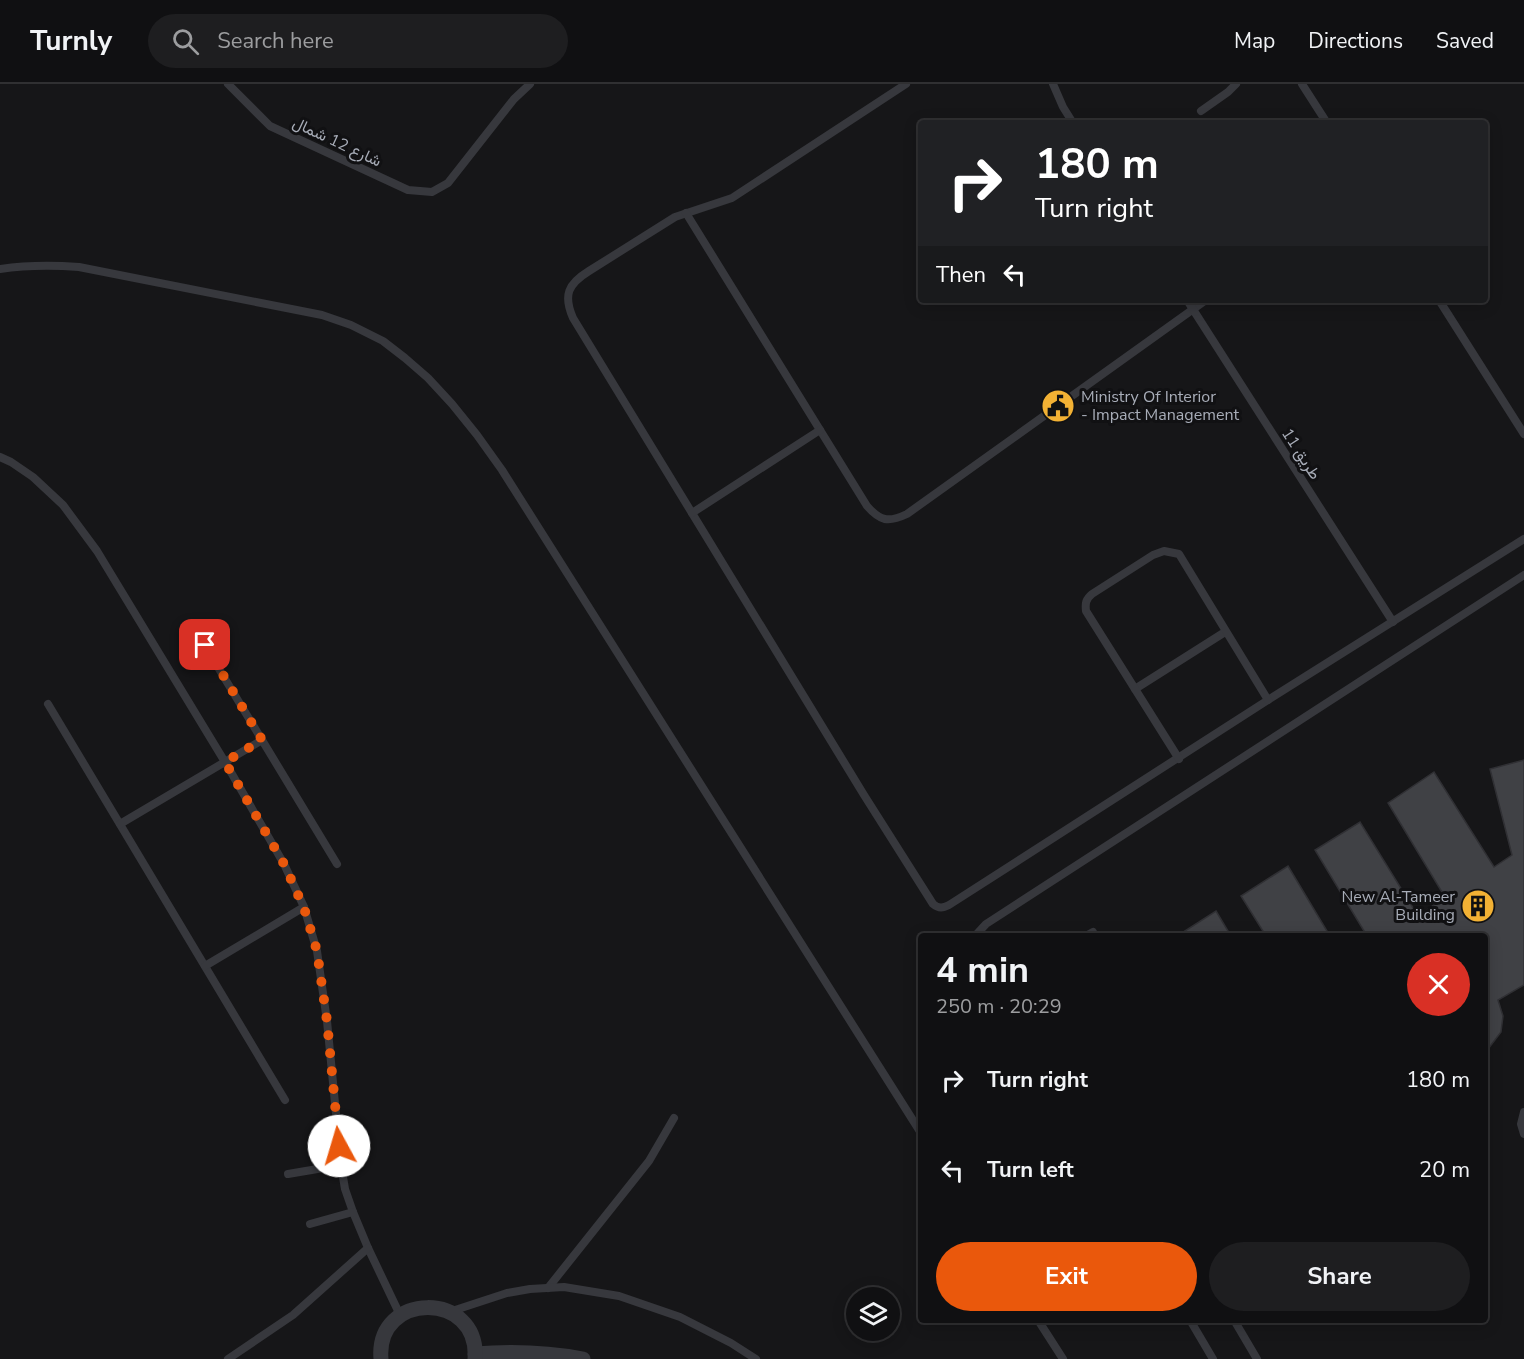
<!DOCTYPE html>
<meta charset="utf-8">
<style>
:root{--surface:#101012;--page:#1e1e20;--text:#f1f3f6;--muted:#9c9d9f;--line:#303032;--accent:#ea580c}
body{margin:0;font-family:"Nunito Sans",Vazirmatn,sans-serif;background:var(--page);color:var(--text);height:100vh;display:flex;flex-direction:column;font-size:22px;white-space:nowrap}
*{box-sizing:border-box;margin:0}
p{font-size:20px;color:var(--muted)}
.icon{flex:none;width:33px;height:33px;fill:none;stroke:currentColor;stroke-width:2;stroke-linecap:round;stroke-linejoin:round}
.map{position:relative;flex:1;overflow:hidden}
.sheet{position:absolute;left:918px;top:849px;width:570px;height:390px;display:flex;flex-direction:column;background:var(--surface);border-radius:6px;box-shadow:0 3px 15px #0003,0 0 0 2px var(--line)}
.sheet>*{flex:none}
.banner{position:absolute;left:918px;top:36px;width:570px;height:183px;border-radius:6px;box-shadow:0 3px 15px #0003,0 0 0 2px var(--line);background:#202124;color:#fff;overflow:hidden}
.controls{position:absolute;left:846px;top:1203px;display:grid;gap:12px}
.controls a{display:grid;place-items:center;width:54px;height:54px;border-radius:50%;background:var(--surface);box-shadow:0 3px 15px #0003,0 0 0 2px var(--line);font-size:30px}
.pin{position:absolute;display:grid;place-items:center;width:51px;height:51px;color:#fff;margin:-26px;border-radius:12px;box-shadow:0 3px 9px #0006}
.me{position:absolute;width:66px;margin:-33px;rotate:354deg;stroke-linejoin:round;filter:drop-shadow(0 0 4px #0008)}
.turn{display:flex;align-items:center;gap:21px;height:126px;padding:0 18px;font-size:27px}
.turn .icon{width:78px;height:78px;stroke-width:2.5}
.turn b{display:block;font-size:42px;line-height:51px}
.then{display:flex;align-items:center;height:57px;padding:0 18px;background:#0003;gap:12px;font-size:22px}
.round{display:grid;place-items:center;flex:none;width:63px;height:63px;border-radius:32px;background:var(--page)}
.headline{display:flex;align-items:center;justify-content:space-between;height:102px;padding:0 18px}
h1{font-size:36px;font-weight:700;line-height:45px}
.cta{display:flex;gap:12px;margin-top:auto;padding:12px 18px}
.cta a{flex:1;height:69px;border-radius:36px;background:var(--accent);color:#fff;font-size:24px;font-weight:700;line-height:69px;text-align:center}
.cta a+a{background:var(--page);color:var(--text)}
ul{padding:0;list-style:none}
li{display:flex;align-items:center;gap:18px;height:90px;padding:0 18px}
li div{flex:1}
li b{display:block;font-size:22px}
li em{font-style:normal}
header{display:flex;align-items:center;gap:36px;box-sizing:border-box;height:84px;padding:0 30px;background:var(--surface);border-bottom:2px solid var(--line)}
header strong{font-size:28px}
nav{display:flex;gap:33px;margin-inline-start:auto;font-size:21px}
.search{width:420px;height:54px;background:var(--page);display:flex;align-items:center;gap:15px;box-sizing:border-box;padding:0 21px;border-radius:33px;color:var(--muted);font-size:22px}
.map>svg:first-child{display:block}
.building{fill:#404145;stroke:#303034;stroke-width:1.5}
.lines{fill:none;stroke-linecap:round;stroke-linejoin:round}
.service{stroke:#37383d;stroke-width:8}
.minor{stroke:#37383d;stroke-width:15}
.route{stroke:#ea580c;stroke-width:10;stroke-dasharray:0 18}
.labels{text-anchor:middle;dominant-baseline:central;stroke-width:6;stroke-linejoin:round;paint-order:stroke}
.street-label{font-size:16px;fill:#a8adb8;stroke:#111113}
.poi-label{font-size:16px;fill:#a8adb8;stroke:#111113;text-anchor:start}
</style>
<header>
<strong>Turnly</strong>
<div class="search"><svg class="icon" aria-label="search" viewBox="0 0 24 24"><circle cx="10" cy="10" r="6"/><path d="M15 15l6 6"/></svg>Search here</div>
<nav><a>Map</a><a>Directions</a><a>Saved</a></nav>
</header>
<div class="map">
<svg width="1524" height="1275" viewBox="0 0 1524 1275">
<rect width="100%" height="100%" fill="#161618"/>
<g class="building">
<polygon points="1524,676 1524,901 1498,916 1503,932 1501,948 1485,969 1485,852 1367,852 1315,766 1360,738 1418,832 1445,813 1388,719 1434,688 1494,783 1512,771 1490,685"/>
<polygon points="1288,782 1330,852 1266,852 1241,812"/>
<polygon points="1216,827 1231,852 1177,852"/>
</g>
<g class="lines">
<g class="service">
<polyline points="228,0 270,42 408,106 432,108 448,99 514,15 530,0"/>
<path d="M906,0L732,114L675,133L589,187C568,200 563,211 573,234L864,711L933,820C939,825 943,824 949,821L1268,616L1524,455"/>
<polyline points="1053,0 1063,23 1073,39"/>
<polyline points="1302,0 1327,39"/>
<polyline points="1201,27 1228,8 1236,0"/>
<path d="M686,129L867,422C880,437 888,439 907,430L1206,216"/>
<path d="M0,185C27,181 52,181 79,183L322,231L351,241L383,257L405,274L428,294L452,320L477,351L502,386L921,1049"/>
<polyline points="1187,216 1393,538"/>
<polyline points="1439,216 1524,350"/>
<polyline points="0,373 11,378 33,393 63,421 97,467 225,678 284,780 304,823 317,867 327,937 341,1081 345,1105 353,1128 368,1164 400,1231"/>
<polyline points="692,429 820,346"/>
<polyline points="193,542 337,780"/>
<polyline points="1135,605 1225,548"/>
<polyline points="48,620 285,1016"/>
<path d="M1179,675L1086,527C1085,519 1086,515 1092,510L1153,471L1164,467L1179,470L1268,616"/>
<polyline points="120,740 262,656"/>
<polyline points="975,852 986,840 1524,491"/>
<polyline points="1086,852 1093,848"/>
<polyline points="205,882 304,823"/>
<polyline points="1524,1028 1521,1040 1524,1050"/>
<polyline points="288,1090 341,1081"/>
<polyline points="310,1140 353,1128"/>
<polyline points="548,1204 649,1077 674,1034"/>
<polyline points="449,1228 507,1209 530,1205 564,1203 619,1212 680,1233 731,1259 756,1275"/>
<polyline points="1038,1236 1063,1275"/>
<polyline points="1190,1236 1213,1275"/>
<polyline points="1234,1236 1257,1275"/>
<polyline points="228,1275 293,1231 368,1164"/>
</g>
<g class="minor">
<path d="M475,1270C512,1267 546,1268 583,1275"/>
<path d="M381,1275C375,1207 480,1206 475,1275"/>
</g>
</g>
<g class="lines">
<polyline class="route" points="205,561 262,656 225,678 284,780 304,824 317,867 327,937 339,1062"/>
</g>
<defs>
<symbol id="civic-disc" viewBox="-11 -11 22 22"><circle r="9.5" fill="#f2b134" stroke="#111113"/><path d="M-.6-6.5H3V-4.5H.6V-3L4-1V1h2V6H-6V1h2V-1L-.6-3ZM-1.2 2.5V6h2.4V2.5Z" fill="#111"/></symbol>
<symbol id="building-disc" viewBox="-11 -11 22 22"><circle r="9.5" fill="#f2b134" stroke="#111113"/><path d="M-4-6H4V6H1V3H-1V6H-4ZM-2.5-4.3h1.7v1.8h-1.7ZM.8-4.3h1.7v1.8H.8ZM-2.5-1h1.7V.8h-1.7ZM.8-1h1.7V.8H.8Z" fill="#111"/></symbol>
</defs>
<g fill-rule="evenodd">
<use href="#civic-disc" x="1039" y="303" width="38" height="38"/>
<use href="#building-disc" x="1459" y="803" width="38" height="38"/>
</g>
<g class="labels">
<g class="street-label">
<text transform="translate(337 58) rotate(25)">شارع 12 شمال</text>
<text transform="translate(1301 370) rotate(57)">طريق 11</text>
</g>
<g class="poi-label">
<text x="1081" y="313">Ministry Of Interior<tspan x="1081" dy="18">- Impact Management</tspan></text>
<text x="1455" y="813" text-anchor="end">New Al-Tameer<tspan x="1455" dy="18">Building</tspan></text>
</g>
</g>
</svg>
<div class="controls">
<a><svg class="icon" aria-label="layers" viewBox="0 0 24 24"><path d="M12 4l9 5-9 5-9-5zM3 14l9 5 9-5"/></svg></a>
</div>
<div class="pin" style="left:205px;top:561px;background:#d93025"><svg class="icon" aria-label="arrive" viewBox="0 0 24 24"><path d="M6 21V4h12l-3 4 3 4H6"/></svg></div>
<svg class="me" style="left:339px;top:1062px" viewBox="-20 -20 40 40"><circle r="19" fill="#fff"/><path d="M0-13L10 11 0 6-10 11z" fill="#ea580c"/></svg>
<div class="banner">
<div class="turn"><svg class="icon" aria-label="right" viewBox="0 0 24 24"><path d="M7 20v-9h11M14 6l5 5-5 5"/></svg><div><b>180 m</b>Turn right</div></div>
<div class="then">Then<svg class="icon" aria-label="left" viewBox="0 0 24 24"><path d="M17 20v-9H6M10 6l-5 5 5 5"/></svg></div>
</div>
<section class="sheet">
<div class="headline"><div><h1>4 min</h1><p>250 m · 20:29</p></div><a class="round" style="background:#d93025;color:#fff"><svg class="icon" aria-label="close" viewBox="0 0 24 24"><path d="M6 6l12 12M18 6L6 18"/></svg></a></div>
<ul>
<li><svg class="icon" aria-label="right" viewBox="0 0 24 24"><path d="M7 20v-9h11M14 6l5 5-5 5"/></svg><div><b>Turn right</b></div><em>180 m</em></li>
<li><svg class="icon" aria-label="left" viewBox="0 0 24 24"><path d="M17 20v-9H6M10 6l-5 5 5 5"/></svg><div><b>Turn left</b></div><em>20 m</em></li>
</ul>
<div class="cta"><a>Exit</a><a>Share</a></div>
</section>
</div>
